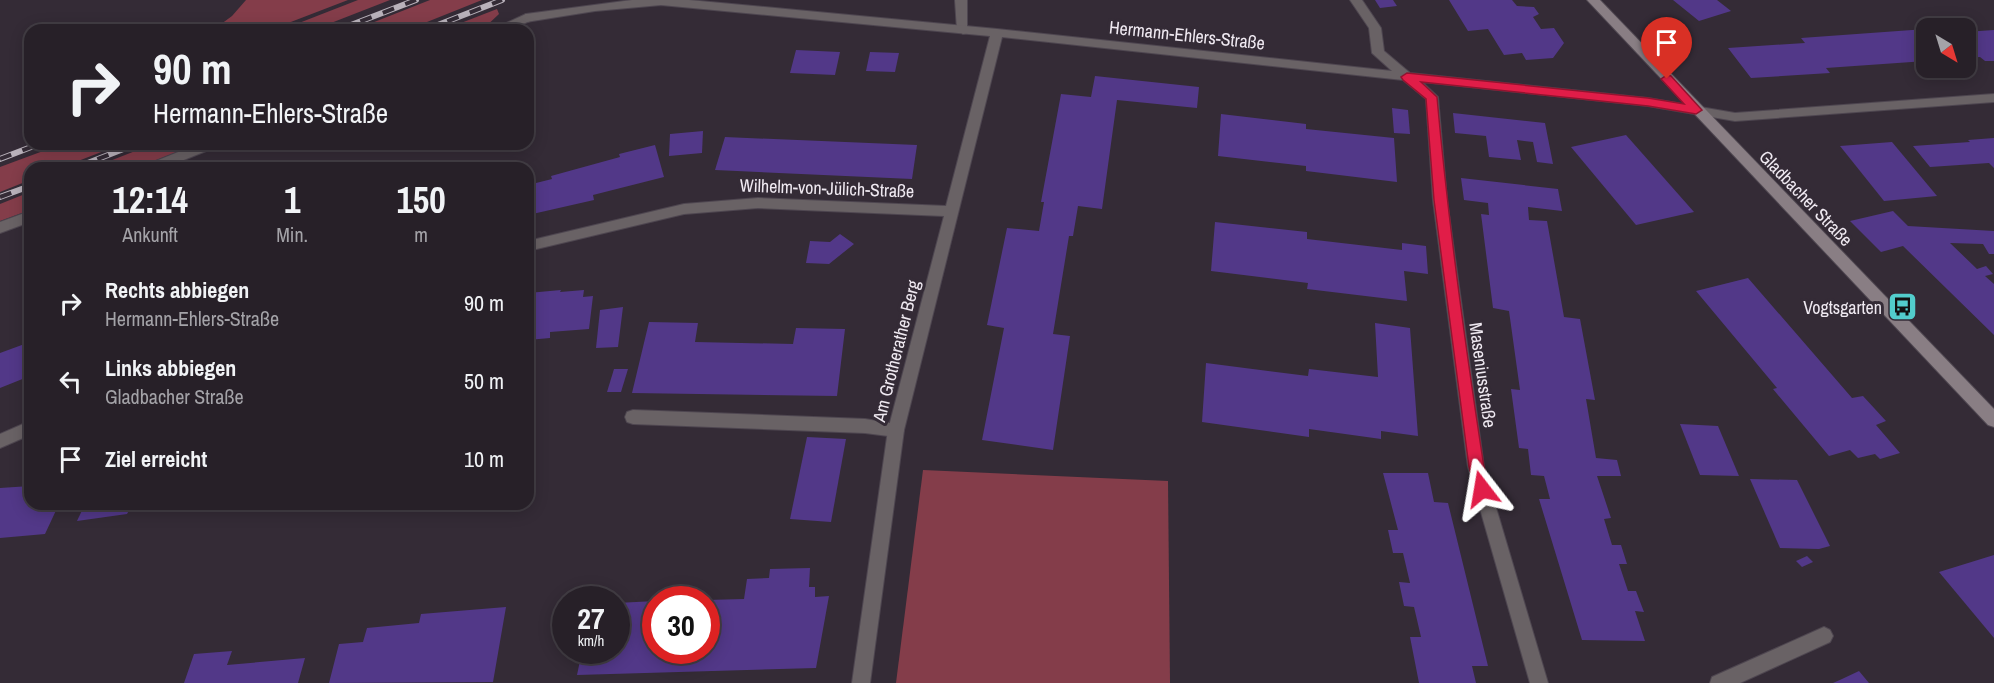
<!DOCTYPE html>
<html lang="de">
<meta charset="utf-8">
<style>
:root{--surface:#272028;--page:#332d34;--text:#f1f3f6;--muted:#a4a3a8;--line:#433e45}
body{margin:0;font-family:"Archivo Narrow",sans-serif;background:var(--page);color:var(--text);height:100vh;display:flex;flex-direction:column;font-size:22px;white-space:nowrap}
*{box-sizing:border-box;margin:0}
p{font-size:20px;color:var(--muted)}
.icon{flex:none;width:33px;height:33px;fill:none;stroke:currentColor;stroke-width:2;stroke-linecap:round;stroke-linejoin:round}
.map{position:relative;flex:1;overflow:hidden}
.sheet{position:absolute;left:24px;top:162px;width:510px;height:348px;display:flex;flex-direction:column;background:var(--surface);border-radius:18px;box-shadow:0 3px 15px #0003,0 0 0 2px var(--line)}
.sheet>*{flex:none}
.guide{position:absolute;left:24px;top:24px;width:510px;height:126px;border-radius:18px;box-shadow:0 3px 15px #0003,0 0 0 2px var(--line);background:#272028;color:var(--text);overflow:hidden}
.needle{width:39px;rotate:142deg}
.buttons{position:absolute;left:1916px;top:18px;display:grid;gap:12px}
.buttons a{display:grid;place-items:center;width:60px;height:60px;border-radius:12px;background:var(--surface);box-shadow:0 3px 15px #0003,0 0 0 2px var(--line);font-size:30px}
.speed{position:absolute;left:552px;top:586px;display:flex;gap:12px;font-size:30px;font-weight:700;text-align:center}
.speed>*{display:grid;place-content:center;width:78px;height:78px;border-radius:50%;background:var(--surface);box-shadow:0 3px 15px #0003,0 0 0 2px var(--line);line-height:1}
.speed small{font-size:15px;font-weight:400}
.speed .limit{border:9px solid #d22;background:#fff;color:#111}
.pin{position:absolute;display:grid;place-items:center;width:51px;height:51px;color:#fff;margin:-62px -26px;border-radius:50% 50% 50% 0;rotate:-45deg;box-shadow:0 0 6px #0007}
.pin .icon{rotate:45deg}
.me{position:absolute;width:66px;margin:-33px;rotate:346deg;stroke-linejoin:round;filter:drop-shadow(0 0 4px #0008)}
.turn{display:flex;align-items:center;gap:21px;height:126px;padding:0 30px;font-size:27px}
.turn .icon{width:78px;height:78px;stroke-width:2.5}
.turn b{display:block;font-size:42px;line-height:51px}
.eta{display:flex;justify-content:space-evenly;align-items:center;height:102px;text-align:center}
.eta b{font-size:36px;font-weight:800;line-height:42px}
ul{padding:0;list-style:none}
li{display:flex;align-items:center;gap:18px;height:78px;padding:0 30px}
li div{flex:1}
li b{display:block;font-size:22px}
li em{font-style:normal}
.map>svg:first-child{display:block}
.green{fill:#843d4a}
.building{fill:#523888}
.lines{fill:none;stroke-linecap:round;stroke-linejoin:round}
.lane-casing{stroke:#4e4650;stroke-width:2}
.street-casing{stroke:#4e4650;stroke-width:2}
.secondary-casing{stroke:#4e4650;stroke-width:2}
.lane{fill:#696265;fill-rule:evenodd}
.street{fill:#696265;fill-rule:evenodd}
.secondary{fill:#897e84;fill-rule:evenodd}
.rail-casing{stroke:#b9b2bb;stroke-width:6}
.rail{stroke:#342b36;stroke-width:4;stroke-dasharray:12;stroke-linecap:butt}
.route{fill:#e11d48;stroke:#92132f;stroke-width:1.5}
.labels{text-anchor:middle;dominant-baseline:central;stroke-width:6;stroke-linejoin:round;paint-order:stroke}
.street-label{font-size:18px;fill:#efe9f1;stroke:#342b36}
.poi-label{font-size:18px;fill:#efe9f1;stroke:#342b36;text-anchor:end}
</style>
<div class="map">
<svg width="1994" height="683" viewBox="0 0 1994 683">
<rect width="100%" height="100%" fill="#342b36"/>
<g class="green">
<polygon points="246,0 348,0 270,30 213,30 232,16"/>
<polygon points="358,0 390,0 313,30 281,30"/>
<polygon points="430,0 482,0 407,30 354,30"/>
<polygon points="497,9 499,14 482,30 443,30"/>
<polygon points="62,144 122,144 60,168 30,168 30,180 0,192 0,167"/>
<polygon points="153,144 197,144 136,168 92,168"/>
<polygon points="30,192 30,210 0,221 0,204"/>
<polygon points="923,470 1168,481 1170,683 896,683"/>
</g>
<g class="building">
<polygon points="1375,0 1393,0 1397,6 1380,8"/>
<polygon points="1449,0 1512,0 1517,6 1534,7 1539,14 1533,17 1541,29 1554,28 1564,43 1553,58 1526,60 1522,53 1504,55 1488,29 1468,31"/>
<polygon points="1673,0 1717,0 1731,11 1699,21"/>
<polygon points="1926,29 1926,61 1826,68 1830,73 1751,78 1728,48 1805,43 1801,38"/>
<polygon points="1994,30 1994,61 1985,61 1980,57 1965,58 1965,32"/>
<polygon points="796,50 840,52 835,75 790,73"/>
<polygon points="870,52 899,53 895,72 866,71"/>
<polygon points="1095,76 1199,87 1197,108 1117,100 1102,209 1078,206 1073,236 1069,236 1053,334 1070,336 1053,450 982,440 1004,328 987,325 1007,228 1039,231 1044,202 1041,202 1061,94 1091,97"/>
<polygon points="1392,108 1408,110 1410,134 1394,133"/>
<polygon points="1453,113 1545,123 1553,164 1537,162 1533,142 1517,140 1521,160 1489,157 1486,136 1455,133"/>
<polygon points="1221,114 1306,124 1306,129 1394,138 1397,182 1306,171 1306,166 1218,156"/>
<polygon points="703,131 702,153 669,156 670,134"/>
<polygon points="1626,135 1694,212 1636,225 1571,147"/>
<polygon points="725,137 917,145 912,179 715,170"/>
<polygon points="1994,138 1994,168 1989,163 1930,167 1913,146 1970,142 1968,140"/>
<polygon points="1892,142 1937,196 1884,201 1840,146"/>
<polygon points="655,145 664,177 593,195 594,200 528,215 528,185 552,179 551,176 620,157 619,154"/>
<polygon points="1461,178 1558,189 1562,211 1528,207 1529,220 1547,221 1564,317 1580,319 1595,400 1586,399 1596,458 1617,460 1621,476 1597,476 1611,518 1604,519 1612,545 1621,545 1627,564 1619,564 1628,591 1636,591 1644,612 1635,611 1645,641 1582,640 1539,499 1550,499 1544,476 1531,475 1528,449 1519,448 1511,389 1520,390 1509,311 1493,308 1481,214 1489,215 1488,203 1464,200"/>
<polygon points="1893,211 1908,226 1994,231 1994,254 1989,254 1983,244 1950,243 1977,269 1986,266 1993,274 1985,276 1994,284 1994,335 1903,246 1881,252 1850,221"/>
<polygon points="1215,222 1307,232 1307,239 1402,250 1402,243 1426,246 1428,274 1404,271 1407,301 1307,289 1308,283 1211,271"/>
<polygon points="840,234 854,244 829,264 806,263 810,241 830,242"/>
<polygon points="1748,278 1852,398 1863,396 1886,421 1876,425 1900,453 1880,459 1875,454 1858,458 1850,450 1829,456 1773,389 1777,388 1696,291"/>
<polygon points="561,290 560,292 584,290 583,297 593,296 589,329 550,332 550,338 528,340 528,293"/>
<polygon points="623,307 618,347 596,348 600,310"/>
<polygon points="649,322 698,323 695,342 793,344 796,328 845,329 837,396 632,393"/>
<polygon points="1375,323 1410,328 1418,436 1381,431 1381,439 1309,429 1309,437 1202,422 1206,363 1308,376 1309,369 1378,377"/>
<polygon points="30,342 30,376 0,388 0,353"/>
<polygon points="614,369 628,369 621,392 607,392"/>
<polygon points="1680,424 1718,426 1739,476 1700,475"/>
<polygon points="807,437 846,439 831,522 790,519"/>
<polygon points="1383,473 1428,473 1434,502 1448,503 1488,666 1472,666 1476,683 1419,683 1410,637 1421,637 1414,607 1404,606 1399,582 1410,583 1403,553 1393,553 1388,530 1398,530"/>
<polygon points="1750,479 1797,480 1830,546 1819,549 1780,548"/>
<polygon points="30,486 30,504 59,504 45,534 0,538 0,488"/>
<polygon points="85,504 133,504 127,514 77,521"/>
<polygon points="1994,555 1994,638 1939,572"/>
<polygon points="1807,556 1813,562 1802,567 1796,561"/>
<polygon points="810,568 809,587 815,587 815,597 829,596 816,668 577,675 582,651 616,651 616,603 656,601 656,651 706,651 706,600 744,599 747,579 769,578 770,569"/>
<polygon points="506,607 493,682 329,683 339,644 363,642 367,628 419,623 421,614"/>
<polygon points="232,651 227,665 305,658 298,683 184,683 194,654"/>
<polygon points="1859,671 1869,683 1833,683 1842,679"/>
</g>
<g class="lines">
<defs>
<g id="lane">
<polygon points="955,0 967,0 967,33 963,34 957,30"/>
<polygon points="526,14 530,15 530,21 508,30 491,30"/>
<polygon points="198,144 218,144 216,147 164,168 144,168 146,165"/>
<polygon points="30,211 30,222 0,233 0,222"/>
<polygon points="633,410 865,419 902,425 904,430 902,435 896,437 865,433 633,424 627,422 625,417 627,412"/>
<polygon points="1824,627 1830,630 1833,636 1830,642 1740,683 1710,683 1712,677"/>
</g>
<g id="street">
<polygon points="632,0 689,0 997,29 1392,71 1372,53 1369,28 1350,0 1362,0 1381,28 1384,51 1410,73 1648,98 1735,113 1994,94 1994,102 1735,121 1648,106 1422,82 1438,97 1447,200 1484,467 1548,683 1530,683 1468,467 1433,200 1426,99 1403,80 1002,37 904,430 870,683 852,683 888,430 944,216 758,208 684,214 528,251 528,241 684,204 758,198 946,206 990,36 661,5 595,11 526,22 520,18 526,14"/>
<polygon points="30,421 30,435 0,448 0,434"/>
</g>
<polygon id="secondary" points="1587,0 1600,0 1994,409 1994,427 1988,425"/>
</defs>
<use href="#lane" class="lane-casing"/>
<use href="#street" class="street-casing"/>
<use href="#secondary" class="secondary-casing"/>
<use href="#lane" class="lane"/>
<use href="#street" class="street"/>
<use href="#secondary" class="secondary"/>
<defs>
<g id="rail">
<polyline points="338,30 416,0"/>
<polyline points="425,30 502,0"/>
<polyline points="0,159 39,144"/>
<polyline points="75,168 136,144"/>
<polyline points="0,197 30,186"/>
</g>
</defs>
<use href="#rail" class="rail-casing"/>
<use href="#rail" class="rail"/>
</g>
<path class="route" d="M1407,73L1648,98L1684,104L1661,79L1667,75L1671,76L1702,110L1696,114L1648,106L1421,82L1437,97C1448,221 1465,344 1484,467L1490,489L1488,493L1482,495L1477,493L1469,467L1434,200L1426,99L1403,80L1401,77Z"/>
<defs>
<symbol id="bus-square" viewBox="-11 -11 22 22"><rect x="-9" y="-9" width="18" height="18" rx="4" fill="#52cdcc" stroke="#342b36"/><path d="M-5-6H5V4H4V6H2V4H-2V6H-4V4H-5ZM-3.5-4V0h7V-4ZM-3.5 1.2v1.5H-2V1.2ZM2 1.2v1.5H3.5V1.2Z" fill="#111"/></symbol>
</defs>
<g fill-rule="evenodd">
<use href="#bus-square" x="1886" y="290" width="33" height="33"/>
</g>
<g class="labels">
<g class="street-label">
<text transform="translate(1187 35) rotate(6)">Hermann-Ehlers-Straße</text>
<text transform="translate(827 188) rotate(2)">Wilhelm-von-Jülich-Straße</text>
<text transform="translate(1806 198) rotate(46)">Gladbacher Straße</text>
<text transform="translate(896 351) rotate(-76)">Am Grotherather Berg</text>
<text transform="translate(1483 375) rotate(82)">Maseniusstraße</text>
</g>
<g class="poi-label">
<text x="1882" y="307">Vogtsgarten</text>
</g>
</g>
</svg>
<div class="buttons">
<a><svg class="needle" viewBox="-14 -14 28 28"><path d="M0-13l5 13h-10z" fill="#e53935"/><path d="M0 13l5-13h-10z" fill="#a4a3a8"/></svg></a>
</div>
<div class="speed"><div>27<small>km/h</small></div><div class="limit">30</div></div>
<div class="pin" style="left:1667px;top:79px;background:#d93025"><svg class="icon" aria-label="arrive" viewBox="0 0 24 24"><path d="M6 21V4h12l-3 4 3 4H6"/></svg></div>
<svg class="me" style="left:1482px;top:489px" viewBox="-20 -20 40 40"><path d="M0-17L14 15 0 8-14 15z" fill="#e11d48" stroke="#fff" stroke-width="4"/></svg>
<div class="guide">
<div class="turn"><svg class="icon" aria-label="right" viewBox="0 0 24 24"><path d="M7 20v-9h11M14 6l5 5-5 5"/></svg><div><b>90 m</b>Hermann-Ehlers-Straße</div></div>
</div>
<section class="sheet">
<div class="eta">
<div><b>12:14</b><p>Ankunft</p></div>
<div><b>1</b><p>Min.</p></div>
<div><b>150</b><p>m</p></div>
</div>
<ul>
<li><svg class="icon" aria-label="right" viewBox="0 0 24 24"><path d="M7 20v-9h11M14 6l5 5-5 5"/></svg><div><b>Rechts abbiegen</b><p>Hermann-Ehlers-Straße</p></div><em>90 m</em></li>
<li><svg class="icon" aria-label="left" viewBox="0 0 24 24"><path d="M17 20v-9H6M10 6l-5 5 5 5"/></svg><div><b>Links abbiegen</b><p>Gladbacher Straße</p></div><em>50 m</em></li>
<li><svg class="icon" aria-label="arrive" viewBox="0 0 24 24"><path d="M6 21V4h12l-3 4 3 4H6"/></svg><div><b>Ziel erreicht</b></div><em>10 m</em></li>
</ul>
</section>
</div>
